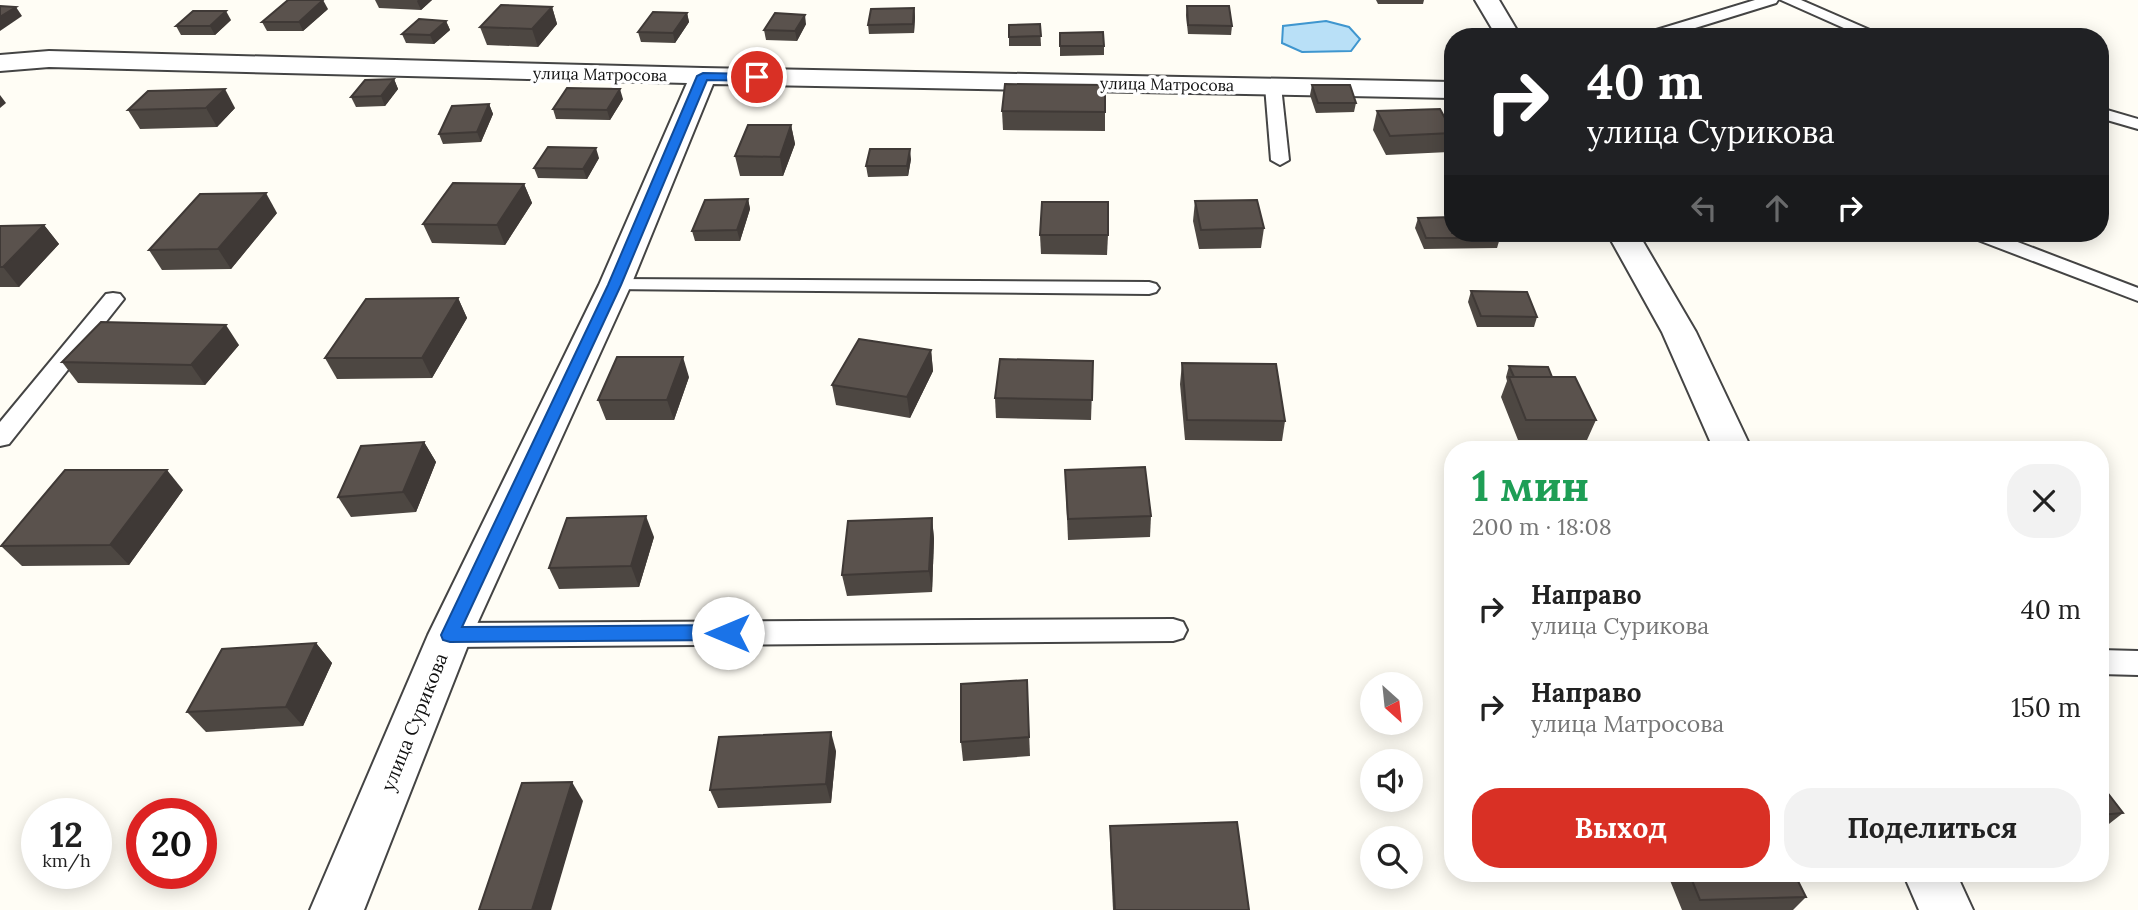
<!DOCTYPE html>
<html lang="ru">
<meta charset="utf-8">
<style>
:root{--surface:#fff;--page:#f2f2f2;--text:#222;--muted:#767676;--accent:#d93025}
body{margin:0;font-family:Lora,serif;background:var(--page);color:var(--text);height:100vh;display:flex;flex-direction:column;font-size:26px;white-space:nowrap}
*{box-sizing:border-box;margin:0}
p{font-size:23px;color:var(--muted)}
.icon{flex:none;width:38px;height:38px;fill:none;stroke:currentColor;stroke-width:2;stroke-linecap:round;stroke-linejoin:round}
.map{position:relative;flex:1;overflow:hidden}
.drawer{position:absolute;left:1444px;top:441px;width:665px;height:441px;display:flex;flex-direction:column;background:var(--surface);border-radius:28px;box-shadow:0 4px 18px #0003}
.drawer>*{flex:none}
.guide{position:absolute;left:1444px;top:28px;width:665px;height:214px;border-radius:28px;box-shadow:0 4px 18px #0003;background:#202124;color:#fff;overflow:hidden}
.needle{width:46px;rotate:153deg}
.controls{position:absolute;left:1360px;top:672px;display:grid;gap:14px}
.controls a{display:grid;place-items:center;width:63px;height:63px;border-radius:50%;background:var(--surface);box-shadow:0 4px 18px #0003;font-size:35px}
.speed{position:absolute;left:21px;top:798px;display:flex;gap:14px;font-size:35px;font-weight:700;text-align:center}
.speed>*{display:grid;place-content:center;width:91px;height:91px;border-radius:50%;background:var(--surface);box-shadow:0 4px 18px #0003;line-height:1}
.speed small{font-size:18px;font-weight:400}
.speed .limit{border:10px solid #d22;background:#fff;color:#111}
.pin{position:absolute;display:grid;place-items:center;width:60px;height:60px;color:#fff;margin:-30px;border:4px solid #fff;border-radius:50%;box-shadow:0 2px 7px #0007}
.me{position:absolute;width:77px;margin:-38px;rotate:270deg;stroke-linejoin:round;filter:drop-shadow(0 0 5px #0008)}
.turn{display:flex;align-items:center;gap:24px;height:147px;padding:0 28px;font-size:32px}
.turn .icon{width:91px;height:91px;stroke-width:2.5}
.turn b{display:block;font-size:49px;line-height:60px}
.lanes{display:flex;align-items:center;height:66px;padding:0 28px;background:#0003;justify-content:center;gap:35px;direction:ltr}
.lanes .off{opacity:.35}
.round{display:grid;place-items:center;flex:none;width:74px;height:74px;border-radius:28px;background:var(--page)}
.overview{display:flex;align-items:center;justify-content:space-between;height:119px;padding:0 28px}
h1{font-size:42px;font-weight:700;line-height:52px;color:#1e9e55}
.action{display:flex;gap:14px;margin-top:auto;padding:14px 28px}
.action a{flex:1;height:80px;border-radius:28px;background:var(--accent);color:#fff;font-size:28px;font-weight:700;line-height:80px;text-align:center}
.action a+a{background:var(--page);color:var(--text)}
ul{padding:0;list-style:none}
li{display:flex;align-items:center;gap:21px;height:98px;padding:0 28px}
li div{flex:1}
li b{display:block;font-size:26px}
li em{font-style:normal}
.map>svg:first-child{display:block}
.water{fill:#b9e0f7;stroke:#3f96cf;stroke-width:2}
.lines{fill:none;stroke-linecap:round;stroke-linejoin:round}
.service-casing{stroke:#444;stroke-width:4}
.minor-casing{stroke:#444;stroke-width:4}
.service{fill:#fff;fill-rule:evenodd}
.minor{fill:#fff;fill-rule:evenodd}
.wall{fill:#4d4742}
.shaded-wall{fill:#3f3936}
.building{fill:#5a524d;stroke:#3f3936;stroke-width:2}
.route{fill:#1a73e8;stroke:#114b97;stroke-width:2}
.labels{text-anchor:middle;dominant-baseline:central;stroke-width:7;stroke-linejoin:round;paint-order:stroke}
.far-street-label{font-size:16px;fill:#111;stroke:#fff}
.street-label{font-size:19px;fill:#111;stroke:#fff}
</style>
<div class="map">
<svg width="2138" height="910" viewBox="0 0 2138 910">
<rect width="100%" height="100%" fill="#fffdf5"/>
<polygon class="water" points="1326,21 1349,27 1360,39 1351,51 1302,52 1282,43 1283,26"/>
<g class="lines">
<defs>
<g id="service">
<polygon points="1755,0 1778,0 1776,3 1666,37 1641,37 1643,34"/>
<polygon points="1781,0 1801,0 1886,37 1864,37"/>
<polygon points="1273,81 1281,86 1289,160 1280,165 1271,160 1265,86"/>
<polygon points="2100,108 2138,119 2138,129 2100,118"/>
<polygon points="1967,233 1994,233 2138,288 2138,301 1970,237"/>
<polygon points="615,279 1149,282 1156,284 1159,288 1156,292 1149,294 608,289 605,285 608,281"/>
<polygon points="113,293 120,294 124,299 120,304 9,444 0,446 0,422 106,294"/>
<polygon points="1173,619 1183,622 1187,630 1183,638 1173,641 450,647 440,643 436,635 440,627 450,623"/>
<polygon points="2100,650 2138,651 2138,675 2100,674"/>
</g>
<g id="minor">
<polygon points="1475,0 1499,0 1521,37 1497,37"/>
<polygon points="49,51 703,68 1452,82 1452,98 713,84 631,285 472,635 364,910 310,910 428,635 599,285 687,83 49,67 0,71 0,55"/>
<polygon points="1607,233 1638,233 1696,332 1752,450 1714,450 1662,332"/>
<polygon points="1903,873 1956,873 1973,910 1919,910"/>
</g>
</defs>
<use href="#service" class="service-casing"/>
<use href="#minor" class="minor-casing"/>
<use href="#service" class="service"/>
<use href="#minor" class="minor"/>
</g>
<g class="wall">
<polygon points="375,0 432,0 421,10 379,8"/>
<polygon points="1376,0 1424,0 1423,4 1378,4"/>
<polygon points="1187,6 1232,26 1231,35 1188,34 1186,15"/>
<polygon points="552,7 557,24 538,47 487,45 480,27"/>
<polygon points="914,8 915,17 914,33 869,34 868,25"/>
<polygon points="328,9 303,31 267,31 262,22"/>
<polygon points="687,13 689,22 675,43 641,42 638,32"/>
<polygon points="231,20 215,35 181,35 176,26"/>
<polygon points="446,21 450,30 434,44 406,43 402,34"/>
<polygon points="806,24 797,41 766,40 764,30"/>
<polygon points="1040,24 1041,46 1009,46 1009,25"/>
<polygon points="1060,33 1104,46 1104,55 1060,56"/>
<polygon points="394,79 398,89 385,106 356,107 351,97"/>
<polygon points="1105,85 1105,131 1003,130 1002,111"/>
<polygon points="1312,85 1356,103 1354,112 1316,113 1310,95"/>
<polygon points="623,99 610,120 556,119 553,109"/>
<polygon points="489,104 493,114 481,142 443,144 439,134"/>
<polygon points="235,108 217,127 140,129 128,110"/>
<polygon points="1377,111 1452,131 1452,140 1449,152 1386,155 1373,130"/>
<polygon points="791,125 795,144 783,176 740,176 735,156"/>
<polygon points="599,158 587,179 538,178 534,168"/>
<polygon points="911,159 908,176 868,177 866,166"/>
<polygon points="524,184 532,203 505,245 432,243 423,224"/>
<polygon points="748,199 750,209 740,241 695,241 692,231"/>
<polygon points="1195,201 1264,228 1261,248 1199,249 1193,221"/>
<polygon points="277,213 231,269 162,270 149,250"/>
<polygon points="1418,218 1500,238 1497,248 1424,249 1415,228"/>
<polygon points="44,225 59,244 19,287 0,287 0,226"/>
<polygon points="1040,235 1108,235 1107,255 1041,254"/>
<polygon points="1471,291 1537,317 1534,327 1477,327 1468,302"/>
<polygon points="458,298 467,318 432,378 337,379 325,358"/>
<polygon points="239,345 205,385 78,383 62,362"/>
<polygon points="931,350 933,371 910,418 836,405 832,385"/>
<polygon points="1093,361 1091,420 996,418 995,398"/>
<polygon points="1182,363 1285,421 1282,441 1185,440 1180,384"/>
<polygon points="1509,366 1552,377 1596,420 1587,440 1518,440 1501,397 1507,381 1506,377"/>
<polygon points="689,377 674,420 606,420 598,400"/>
<polygon points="424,442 436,462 416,512 351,517 338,497"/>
<polygon points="1065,470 1151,516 1150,537 1068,540"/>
<polygon points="183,490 129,565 22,566 1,546"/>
<polygon points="932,518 934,539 932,592 847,596 842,575"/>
<polygon points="654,537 639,587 559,589 549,568"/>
<polygon points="316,643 332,663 303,726 206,732 187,712"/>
<polygon points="1027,680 1030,756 963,761 961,742"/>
<polygon points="836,751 831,803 718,808 710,790"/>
<polygon points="2100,783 2123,813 2100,831"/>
<polygon points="1110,826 1249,910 1113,910 1110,844"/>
<polygon points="1667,873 1794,873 1806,897 1793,910 1682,910"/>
</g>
<g class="shaded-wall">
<polygon points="323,0 328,9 303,31 299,22"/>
<polygon points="418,0 432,0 421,10 417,1"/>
<polygon points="16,7 22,16 0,31 0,17"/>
<polygon points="552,7 557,24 538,47 532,29"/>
<polygon points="914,8 915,17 914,33 913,24"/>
<polygon points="226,11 231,20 215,35 210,26"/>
<polygon points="687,13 689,22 675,43 673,33"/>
<polygon points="805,15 806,24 797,41 795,31"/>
<polygon points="446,21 450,30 434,44 430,35"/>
<polygon points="394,79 398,89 385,106 381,96"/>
<polygon points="225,89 235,108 217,127 206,108"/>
<polygon points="620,89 623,99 610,120 607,110"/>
<polygon points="0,95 6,103 0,108"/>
<polygon points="489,104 493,114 481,142 477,132"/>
<polygon points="791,125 795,144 783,176 780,157"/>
<polygon points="596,148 599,158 587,179 583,169"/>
<polygon points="910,149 911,159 908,176 907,166"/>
<polygon points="524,184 532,203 505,245 497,225"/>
<polygon points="266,193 277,213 231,269 218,249"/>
<polygon points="748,199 750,209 740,241 737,230"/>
<polygon points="44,225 59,244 19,287 3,267"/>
<polygon points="458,298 467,318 432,378 422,358"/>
<polygon points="226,325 239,345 205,385 191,365"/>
<polygon points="931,350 933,371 910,418 907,397"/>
<polygon points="683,357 689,377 674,420 667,400"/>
<polygon points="424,442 436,462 416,512 403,492"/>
<polygon points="167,470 183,490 129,565 110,545"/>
<polygon points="646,516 654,537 639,587 631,566"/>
<polygon points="932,518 934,539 932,592 929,571"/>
<polygon points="316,643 332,663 303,726 286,707"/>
<polygon points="831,732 836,751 831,803 826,784"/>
<polygon points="572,782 583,801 551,910 532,910"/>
</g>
<g class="building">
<polygon points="288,0 323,0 299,22 262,22"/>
<polygon points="501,5 552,7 532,29 480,27"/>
<polygon points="0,6 16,7 0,17"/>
<polygon points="1187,6 1229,6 1232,26 1188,25"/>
<polygon points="914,8 913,24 868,25 871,9"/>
<polygon points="193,11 226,11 210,26 176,26"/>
<polygon points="653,12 687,13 673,33 638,32"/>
<polygon points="775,13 805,15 795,31 764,30"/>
<polygon points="419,19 446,21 430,35 402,34"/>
<polygon points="1040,24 1041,36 1009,37 1009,25"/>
<polygon points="1103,32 1104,46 1060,46 1060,33"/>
<polygon points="394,79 381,96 351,97 365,80"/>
<polygon points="1005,84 1105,85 1105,112 1002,111"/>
<polygon points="1312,85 1350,85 1356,103 1318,103"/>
<polygon points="567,88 620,89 607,110 553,109"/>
<polygon points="225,89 206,108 128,110 148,91"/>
<polygon points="489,104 477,132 439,134 452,106"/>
<polygon points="1440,109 1452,131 1452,133 1390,136 1377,111"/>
<polygon points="748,125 791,125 780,157 735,156"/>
<polygon points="548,147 596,148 583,169 534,168"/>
<polygon points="870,149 910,149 907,166 866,166"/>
<polygon points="453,183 524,184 497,225 423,224"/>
<polygon points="266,193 218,249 149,250 200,194"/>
<polygon points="748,199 737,230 692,231 705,200"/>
<polygon points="1257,200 1264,228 1201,230 1195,201"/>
<polygon points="1042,202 1108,202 1108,235 1040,235"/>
<polygon points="1452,217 1452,233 1498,233 1500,238 1426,238 1418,218"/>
<polygon points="44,225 3,267 0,267 0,226"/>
<polygon points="1471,291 1527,292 1537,317 1481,316"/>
<polygon points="458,298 422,358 325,358 366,299"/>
<polygon points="101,322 226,325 191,365 62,362"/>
<polygon points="859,339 931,350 907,397 832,385"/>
<polygon points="617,357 683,357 667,400 598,400"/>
<polygon points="1000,359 1093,361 1092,400 995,398"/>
<polygon points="1182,363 1276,364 1285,421 1187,420"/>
<polygon points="1509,366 1548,367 1552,377 1514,377"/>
<polygon points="1509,377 1575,377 1596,420 1526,420"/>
<polygon points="424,442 403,492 338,497 361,446"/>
<polygon points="1145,467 1151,516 1068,519 1065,470"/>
<polygon points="65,470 167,470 110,545 1,546"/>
<polygon points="646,516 631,566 549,568 567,518"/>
<polygon points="932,518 929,571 842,575 848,521"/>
<polygon points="316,643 286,707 187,712 222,649"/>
<polygon points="1027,680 1029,737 961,742 961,684"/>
<polygon points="831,732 826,784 710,790 719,737"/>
<polygon points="572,782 532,910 479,910 522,783"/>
<polygon points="2100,783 2123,813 2100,815"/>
<polygon points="1237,822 1249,910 1115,910 1110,826"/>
<polygon points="1689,873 1794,873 1806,897 1700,900"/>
</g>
<polygon class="route" points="703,73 757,74 762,77 757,81 707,80 621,285 462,627 728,625 734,627 737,633 734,638 728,640 450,642 443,640 441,635 608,285 697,76"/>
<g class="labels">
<g class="far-street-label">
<text transform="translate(600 74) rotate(1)">улица Матросова</text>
<text transform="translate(1167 84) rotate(1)">улица Матросова</text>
</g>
<g class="street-label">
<text transform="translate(414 722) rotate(-68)">улица Сурикова</text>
</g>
</g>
</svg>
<div class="controls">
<a><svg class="needle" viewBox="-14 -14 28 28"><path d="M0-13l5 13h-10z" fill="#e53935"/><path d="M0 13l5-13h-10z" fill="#767676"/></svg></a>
<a><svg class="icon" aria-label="sound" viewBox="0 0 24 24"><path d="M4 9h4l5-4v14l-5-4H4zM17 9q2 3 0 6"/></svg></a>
<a><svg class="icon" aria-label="search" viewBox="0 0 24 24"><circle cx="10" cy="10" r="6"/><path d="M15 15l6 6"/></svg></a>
</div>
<div class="speed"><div>12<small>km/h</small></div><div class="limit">20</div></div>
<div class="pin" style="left:757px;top:77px;background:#d93025"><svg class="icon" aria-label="arrive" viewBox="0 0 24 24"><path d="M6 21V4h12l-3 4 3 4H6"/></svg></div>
<svg class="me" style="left:728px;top:633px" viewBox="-20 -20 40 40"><circle r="19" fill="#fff"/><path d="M0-13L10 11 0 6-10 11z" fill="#1a73e8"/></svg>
<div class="guide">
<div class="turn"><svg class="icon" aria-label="right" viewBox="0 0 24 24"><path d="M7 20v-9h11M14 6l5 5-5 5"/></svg><div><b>40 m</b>улица Сурикова</div></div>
<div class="lanes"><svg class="icon off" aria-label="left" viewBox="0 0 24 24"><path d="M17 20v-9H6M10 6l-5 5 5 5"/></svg><svg class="icon off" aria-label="ahead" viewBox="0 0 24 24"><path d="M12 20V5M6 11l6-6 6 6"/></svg><svg class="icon" aria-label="right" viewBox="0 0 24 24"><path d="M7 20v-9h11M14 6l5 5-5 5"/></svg></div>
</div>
<section class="drawer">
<div class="overview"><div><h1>1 мин</h1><p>200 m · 18:08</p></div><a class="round"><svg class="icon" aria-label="close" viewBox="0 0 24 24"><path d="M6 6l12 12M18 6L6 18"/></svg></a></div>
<ul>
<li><svg class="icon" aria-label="right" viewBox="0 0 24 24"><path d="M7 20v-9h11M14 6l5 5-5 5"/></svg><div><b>Направо</b><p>улица Сурикова</p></div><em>40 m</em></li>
<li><svg class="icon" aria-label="right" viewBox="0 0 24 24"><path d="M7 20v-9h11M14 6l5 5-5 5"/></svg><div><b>Направо</b><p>улица Матросова</p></div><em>150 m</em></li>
</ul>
<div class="action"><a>Выход</a><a>Поделиться</a></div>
</section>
</div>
